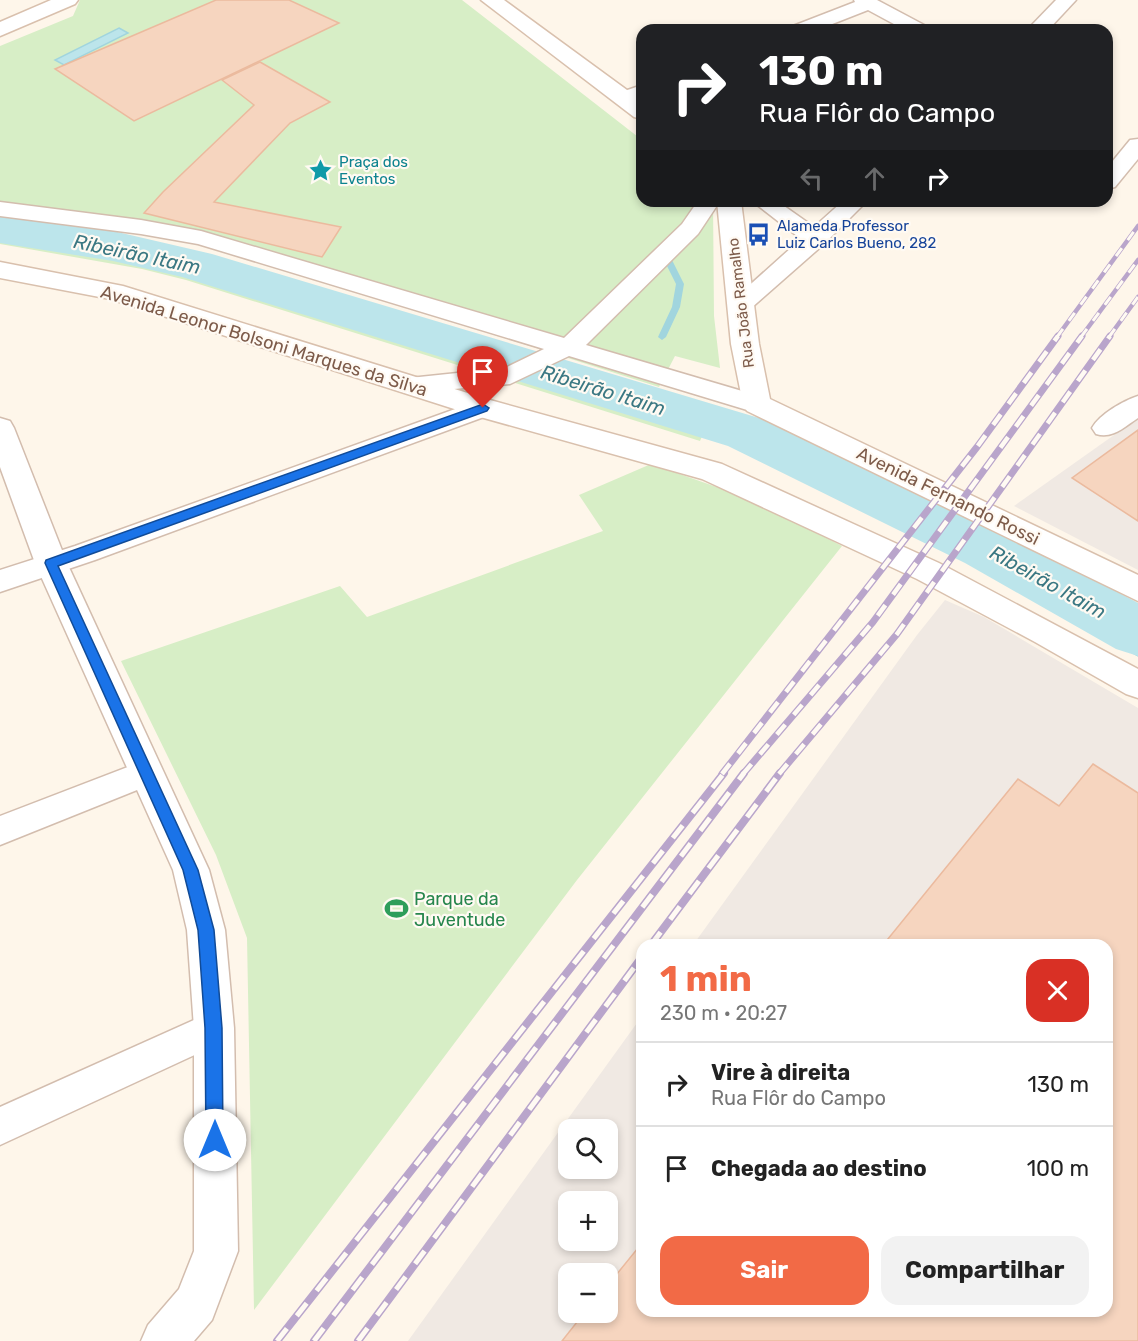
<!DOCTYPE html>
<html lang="pt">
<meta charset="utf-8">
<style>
:root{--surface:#fff;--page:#f2f2f2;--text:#222;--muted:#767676;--line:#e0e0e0;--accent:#f26a46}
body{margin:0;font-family:Rubik,sans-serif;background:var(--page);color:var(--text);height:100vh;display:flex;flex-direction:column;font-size:22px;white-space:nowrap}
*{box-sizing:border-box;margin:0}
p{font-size:20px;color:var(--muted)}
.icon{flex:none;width:33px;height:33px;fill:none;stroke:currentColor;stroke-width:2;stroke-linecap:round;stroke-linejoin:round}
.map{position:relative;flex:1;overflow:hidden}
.drawer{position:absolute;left:636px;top:939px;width:477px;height:378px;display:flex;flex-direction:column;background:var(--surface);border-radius:18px;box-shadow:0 3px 9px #0003}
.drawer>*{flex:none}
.banner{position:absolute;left:636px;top:24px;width:477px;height:183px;border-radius:18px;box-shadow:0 3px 9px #0003;background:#202124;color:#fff;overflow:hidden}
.fabs{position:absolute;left:558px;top:1119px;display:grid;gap:12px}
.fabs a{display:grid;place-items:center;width:60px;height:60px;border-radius:12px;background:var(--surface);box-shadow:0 3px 9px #0003;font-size:30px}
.pin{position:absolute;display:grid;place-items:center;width:51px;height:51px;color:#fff;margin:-62px -26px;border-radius:50% 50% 50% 0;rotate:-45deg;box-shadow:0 0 6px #0007}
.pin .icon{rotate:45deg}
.me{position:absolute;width:66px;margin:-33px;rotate:0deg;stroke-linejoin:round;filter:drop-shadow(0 0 4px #0008)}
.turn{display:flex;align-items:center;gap:21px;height:126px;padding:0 24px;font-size:27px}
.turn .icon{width:78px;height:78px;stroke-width:2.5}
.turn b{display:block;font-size:42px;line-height:51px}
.lanes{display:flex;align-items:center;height:57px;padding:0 24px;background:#0003;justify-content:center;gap:30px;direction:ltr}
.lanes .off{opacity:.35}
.round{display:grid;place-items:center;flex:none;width:63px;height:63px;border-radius:18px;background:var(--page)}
.summary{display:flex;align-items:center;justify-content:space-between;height:102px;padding:0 24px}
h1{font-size:36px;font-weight:700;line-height:45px;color:var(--accent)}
.cta{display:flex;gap:12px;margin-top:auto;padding:12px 24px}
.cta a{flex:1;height:69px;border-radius:18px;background:var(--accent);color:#fff;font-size:24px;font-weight:700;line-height:69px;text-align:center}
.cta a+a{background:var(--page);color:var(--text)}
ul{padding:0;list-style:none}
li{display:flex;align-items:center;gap:18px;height:84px;padding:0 24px;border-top:2px solid var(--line)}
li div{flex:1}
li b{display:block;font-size:22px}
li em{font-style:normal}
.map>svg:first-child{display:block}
.industrial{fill:#f0e9e3;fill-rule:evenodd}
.green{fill:#d7eec6}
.water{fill:#bce5eb;stroke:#a1d5de;stroke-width:1.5}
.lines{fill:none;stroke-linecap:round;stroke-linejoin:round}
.stream{fill:#a1d5de;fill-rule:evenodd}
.river{fill:#bce5eb;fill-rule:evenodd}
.building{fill:#f6d5bf;stroke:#ebba9e;stroke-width:1.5}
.minor-casing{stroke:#d3bdae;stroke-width:3}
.tertiary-casing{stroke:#d3bdae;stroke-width:3}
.secondary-casing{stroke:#d9c0ad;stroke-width:3}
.minor{fill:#fff;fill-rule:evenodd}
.tertiary{fill:#fff;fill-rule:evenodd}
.secondary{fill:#fff;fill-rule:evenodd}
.rail-far2-casing{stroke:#b9a5cb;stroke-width:4.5}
.rail-far1-casing{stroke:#b9a5cb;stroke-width:7}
.rail-casing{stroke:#b9a5cb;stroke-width:8}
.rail-far2{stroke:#fffaf3;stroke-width:3;stroke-dasharray:10;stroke-linecap:butt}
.rail-far1{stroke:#fffaf3;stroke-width:4.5;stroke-dasharray:13;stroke-linecap:butt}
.rail{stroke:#fffaf3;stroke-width:5;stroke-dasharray:16;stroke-linecap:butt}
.route{fill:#1a73e8;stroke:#114b97;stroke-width:1.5}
.labels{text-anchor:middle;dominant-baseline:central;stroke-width:4.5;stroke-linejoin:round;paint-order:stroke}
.far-culture-label{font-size:15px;fill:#0d838f;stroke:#fffaf3;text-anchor:start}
.far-transit-label{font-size:15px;fill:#164399;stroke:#fffaf3;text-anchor:start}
.far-street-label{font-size:15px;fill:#7d5b4a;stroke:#fffaf3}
.street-label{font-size:18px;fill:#7d5b4a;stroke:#fffaf3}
.leisure-label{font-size:18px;fill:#27864d;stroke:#fffaf3;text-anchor:start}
.water-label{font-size:20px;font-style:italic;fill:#3b7883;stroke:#fffaf3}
</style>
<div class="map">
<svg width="1138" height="1341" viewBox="0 0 1138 1341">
<rect width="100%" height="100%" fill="#fef6ea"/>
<g class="industrial">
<polygon points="1138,418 1138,570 1014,506"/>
<path d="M945,600L984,617L1138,708V1341H408L642,1016V1311H1107V945H693L917,635ZM568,1130H608V1168H568ZM568,1202H608V1240H568ZM568,1274H608V1312H568Z"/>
</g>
<g class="green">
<polygon points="80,0 462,0 642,140 642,201 713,201 714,316 720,368 675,356 659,387 212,245 0,212 0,46 73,16"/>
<polygon points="0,236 146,260 179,268 703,434 700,441 186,280 142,269 0,244"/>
<polygon points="651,464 728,491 777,512 842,546 577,880 254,1310 247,938 216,855 121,661 340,586 367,617 603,531 579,495"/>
</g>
<g class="water">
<polygon points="119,28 128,33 64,65 55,60"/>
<polygon points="995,536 1138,612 1138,656 973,563"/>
</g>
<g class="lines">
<polygon class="stream" points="665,258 671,258 684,284 680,307 666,337 662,340 658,337 672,307 676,284 664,260"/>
<polygon class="river" points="0,215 113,231 212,254 766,420 1007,533 1138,603 1138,656 1116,649 965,563 728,446 182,277 113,261 0,243"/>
</g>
<g class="building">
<polygon points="216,0 289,0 339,23 134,121 55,69"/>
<polygon points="260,62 330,102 290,123 214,202 341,227 322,257 144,213 163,192 254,105 222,80"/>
<polygon points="1138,430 1138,521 1072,478"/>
<polygon points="1093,764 1138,793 1138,1341 562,1341 585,1312 608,1312 608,1285 642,1243 642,1311 1107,1311 1107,945 883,945 1018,779 1059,806"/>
</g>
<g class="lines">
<defs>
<g id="minor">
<polygon points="854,0 877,0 926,26 929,30 905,30 868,10 817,30 790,30 793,26 855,2"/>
<polygon points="1056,0 1076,0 1048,30 1027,30"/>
<polygon points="642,85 642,98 623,104 616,102 613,98 616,94"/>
<polygon points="1138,139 1138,159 1115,187 1107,189 1107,168 1130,140"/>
<polygon points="698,201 720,201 698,234 586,345 766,398 770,404 766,410 757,413 569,356 510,384 409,393 400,391 396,385 400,379 505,368 544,349 198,244 141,234 0,216 0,202 141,220 201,231 564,338 682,224"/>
<polygon points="752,201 777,201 814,227 843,201 867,201 824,244 750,309 742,312 734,309 730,304 734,299 801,239"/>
<path d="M1138,396V418C1124,427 1113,439 1096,434L1092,428C1100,414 1123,401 1138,396Z"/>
<polygon points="483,399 492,402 496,408 492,414 95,560 0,592 0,570 75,546"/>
<polygon points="146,760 157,764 162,773 157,782 0,845 0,816"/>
<polygon points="214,1011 227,1016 232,1028 227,1040 0,1145 0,1107"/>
</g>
<polygon id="tertiary" points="0,418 10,421 14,428 67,563 209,870 225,930 234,1028 238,1251 212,1320 194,1341 141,1341 148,1325 179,1289 194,1251 194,1028 187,930 173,870 35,563 0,467"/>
<g id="secondary">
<polygon points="51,0 78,0 75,4 0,36 0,22"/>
<polygon points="481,0 504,0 642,101 642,119 634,117"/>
<polygon points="717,201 741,201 759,344 770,399 1138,575 1138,601 747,411 743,404 731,344"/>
<polygon points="0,262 123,286 490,400 722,464 939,563 1138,669 1138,698 1126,694 1035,642 917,579 702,479 473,415 110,299 0,278"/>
</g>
</defs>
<use href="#minor" class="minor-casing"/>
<use href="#tertiary" class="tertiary-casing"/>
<use href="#secondary" class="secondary-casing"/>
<use href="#minor" class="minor"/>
<use href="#tertiary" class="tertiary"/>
<use href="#secondary" class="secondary"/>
<defs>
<g id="rail-far2">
<polyline points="1057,337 1138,226"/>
<polyline points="1081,337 1138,260"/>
<polyline points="1109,337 1138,297"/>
</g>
<g id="rail-far1">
<polyline points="722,774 977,447 1058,336"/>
<polyline points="743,774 873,622 1082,336"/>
<polyline points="779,774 897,634 1110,336"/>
</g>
<g id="rail">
<polyline points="651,945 780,773"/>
<polyline points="277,1341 724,773"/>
<polyline points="314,1341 744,773"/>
<polyline points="358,1341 642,957"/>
</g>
</defs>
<use href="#rail-far2" class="rail-far2-casing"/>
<use href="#rail-far1" class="rail-far1-casing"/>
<use href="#rail" class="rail-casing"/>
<use href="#rail-far2" class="rail-far2"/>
<use href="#rail-far1" class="rail-far1"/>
<use href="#rail" class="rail"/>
</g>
<polygon class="route" points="483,404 489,408 487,411 58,566 198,870 214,930 222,1028 223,1140 221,1146 215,1148 209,1146 206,1140 205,1028 198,930 183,870 45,563 46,560"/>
<defs>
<symbol id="sight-bare" viewBox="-9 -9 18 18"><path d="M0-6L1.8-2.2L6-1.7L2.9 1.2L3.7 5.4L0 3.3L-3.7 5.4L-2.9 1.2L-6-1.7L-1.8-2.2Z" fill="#0f9aa8" stroke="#fffaf3" stroke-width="2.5" paint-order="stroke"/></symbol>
<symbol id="bus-bare" viewBox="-9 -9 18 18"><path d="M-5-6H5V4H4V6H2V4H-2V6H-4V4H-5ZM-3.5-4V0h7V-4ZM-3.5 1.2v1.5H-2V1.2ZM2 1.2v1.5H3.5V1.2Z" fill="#1a4fb4" stroke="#fffaf3" stroke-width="2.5" paint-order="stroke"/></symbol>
<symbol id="stadium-bare" viewBox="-9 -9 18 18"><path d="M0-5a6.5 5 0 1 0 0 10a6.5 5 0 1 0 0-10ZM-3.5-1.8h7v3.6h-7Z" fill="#2e9e5b" stroke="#fffaf3" stroke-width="2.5" paint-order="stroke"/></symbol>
</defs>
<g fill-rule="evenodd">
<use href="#sight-bare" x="304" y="154" width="33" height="33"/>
<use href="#bus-bare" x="742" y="218" width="33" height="33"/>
<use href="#stadium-bare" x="380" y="892" width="33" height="33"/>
</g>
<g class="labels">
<g class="far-culture-label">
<text x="339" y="162">Praça dos<tspan x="339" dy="17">Eventos</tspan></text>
</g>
<g class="far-transit-label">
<text x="777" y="226">Alameda Professor<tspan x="777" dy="17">Luiz Carlos Bueno, 282</tspan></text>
</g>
<g class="far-street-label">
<text transform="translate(741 303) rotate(-97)">Rua João Ramalho</text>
</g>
<g class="street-label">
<text transform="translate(264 341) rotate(17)">Avenida Leonor Bolsoni Marques da Silva</text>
<text transform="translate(948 496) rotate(26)">Avenida Fernando Rossi</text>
</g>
<g class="leisure-label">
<text x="414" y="899">Parque da<tspan x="414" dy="21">Juventude</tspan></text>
</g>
<g class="water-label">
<text transform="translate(137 254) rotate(12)">Ribeirão Itaim</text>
<text transform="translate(603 390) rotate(17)">Ribeirão Itaim</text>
<text transform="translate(1048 582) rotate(29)">Ribeirão Itaim</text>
</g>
</g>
</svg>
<div class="fabs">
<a><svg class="icon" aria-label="search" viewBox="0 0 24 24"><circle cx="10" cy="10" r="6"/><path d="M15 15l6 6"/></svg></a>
<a>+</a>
<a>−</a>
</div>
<div class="pin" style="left:483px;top:408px;background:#d93025"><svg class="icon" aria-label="arrive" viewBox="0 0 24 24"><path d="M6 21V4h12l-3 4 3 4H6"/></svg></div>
<svg class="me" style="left:215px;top:1140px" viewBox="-20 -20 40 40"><circle r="19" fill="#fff"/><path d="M0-13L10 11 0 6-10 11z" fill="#1a73e8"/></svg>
<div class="banner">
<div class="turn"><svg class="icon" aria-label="right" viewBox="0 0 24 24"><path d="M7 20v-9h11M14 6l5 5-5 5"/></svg><div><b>130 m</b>Rua Flôr do Campo</div></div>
<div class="lanes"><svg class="icon off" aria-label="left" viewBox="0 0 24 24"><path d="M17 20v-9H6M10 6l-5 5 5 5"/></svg><svg class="icon off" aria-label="ahead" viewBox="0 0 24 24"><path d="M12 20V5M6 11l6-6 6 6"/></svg><svg class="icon" aria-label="right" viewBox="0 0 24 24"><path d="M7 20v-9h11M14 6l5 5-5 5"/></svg></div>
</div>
<section class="drawer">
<div class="summary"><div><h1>1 min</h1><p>230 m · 20:27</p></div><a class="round" style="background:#d93025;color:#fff"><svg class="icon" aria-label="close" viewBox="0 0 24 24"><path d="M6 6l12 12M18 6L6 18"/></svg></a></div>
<ul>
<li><svg class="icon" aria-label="right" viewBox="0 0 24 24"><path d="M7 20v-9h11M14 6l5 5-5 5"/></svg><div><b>Vire à direita</b><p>Rua Flôr do Campo</p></div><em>130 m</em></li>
<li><svg class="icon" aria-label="arrive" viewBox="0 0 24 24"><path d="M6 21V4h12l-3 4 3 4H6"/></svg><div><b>Chegada ao destino</b></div><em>100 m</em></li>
</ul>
<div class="cta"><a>Sair</a><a>Compartilhar</a></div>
</section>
</div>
